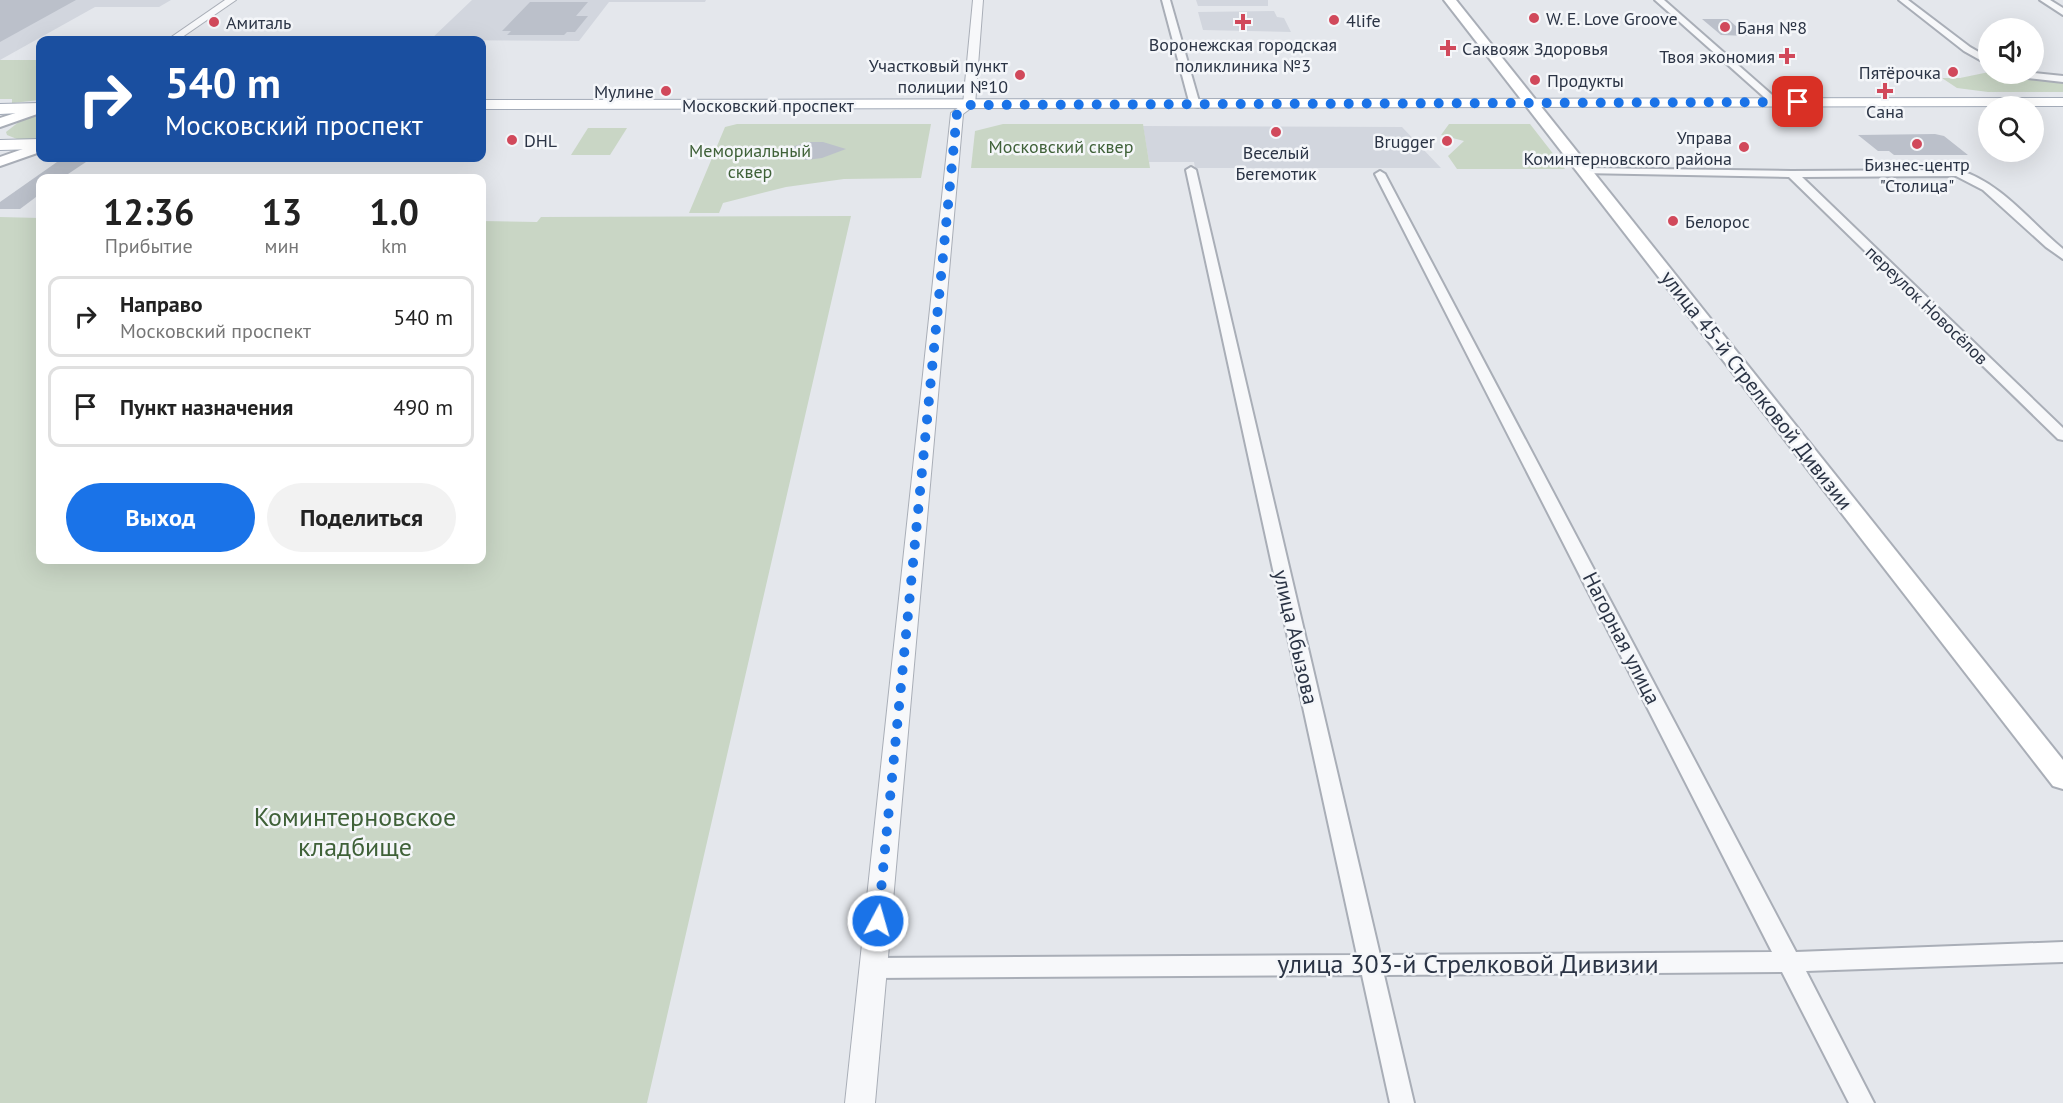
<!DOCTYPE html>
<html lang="ru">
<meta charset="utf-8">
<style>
:root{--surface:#fff;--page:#f2f2f2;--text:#222;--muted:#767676;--line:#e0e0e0;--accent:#1a73e8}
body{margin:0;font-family:"PT Sans",sans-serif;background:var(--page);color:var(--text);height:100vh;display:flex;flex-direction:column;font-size:22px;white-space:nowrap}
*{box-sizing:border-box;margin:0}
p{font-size:20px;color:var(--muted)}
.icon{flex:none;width:33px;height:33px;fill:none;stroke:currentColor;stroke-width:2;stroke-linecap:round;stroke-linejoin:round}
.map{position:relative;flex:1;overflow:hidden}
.panel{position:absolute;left:36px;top:174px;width:450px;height:390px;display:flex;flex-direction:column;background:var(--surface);border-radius:12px;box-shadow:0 6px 24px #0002}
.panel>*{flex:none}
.top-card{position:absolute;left:36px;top:36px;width:450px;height:126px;border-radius:12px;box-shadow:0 6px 24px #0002;background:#1a4fa0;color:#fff;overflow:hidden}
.tools{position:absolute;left:1978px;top:18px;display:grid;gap:12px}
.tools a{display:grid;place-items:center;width:66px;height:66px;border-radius:50%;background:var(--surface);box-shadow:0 6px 24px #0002;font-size:30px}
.pin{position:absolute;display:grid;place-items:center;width:51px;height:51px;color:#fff;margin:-26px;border-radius:12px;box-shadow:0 3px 9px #0006}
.me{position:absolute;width:66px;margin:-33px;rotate:6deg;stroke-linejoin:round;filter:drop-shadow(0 0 4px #0008)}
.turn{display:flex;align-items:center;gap:21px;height:126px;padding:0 30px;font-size:27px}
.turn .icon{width:78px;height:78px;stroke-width:2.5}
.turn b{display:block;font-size:42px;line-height:51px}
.eta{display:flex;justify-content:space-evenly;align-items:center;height:102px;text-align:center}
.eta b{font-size:36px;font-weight:800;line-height:42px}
.cta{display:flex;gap:12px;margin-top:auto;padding:12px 30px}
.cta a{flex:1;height:69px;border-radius:36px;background:var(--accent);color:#fff;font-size:24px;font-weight:800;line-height:69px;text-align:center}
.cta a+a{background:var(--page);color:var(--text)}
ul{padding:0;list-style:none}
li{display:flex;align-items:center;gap:18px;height:81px;margin:0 12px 9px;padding:0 18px;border:3px solid var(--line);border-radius:12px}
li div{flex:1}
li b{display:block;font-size:22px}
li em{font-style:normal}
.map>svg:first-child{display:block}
.built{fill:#d2d6de}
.green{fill:#c9d6c5}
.building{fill:#bbc0ca}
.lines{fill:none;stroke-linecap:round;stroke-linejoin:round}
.minor-casing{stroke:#a9aeb7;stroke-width:4}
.tertiary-casing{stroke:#a9aeb7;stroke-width:2}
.secondary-casing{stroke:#a9aeb7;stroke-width:4}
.primary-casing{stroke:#a3abb8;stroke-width:2}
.minor{fill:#f7f8fa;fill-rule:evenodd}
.tertiary{fill:#f7f8fa;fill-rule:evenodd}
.secondary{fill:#fff;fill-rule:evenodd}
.primary{fill:#fff;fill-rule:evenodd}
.route{stroke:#1a73e8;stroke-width:10;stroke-dasharray:0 18}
.poi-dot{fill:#d1495b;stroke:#f4f6f9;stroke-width:2}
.labels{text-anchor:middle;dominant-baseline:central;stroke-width:5;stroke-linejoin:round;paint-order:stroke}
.far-poi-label{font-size:18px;fill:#2b3445;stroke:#f4f6f9;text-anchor:start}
.far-street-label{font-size:18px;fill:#2b3445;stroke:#f4f6f9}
.far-park-label{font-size:18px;fill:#3f6138;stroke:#f4f6f9}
.street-label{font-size:21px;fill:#2b3445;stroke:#f4f6f9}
.near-park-label{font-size:26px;fill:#3f6138;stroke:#f4f6f9}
.near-street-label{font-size:26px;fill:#2b3445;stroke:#f4f6f9}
</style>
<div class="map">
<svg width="2063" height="1103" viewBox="0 0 2063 1103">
<rect width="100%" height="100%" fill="#e4e7ec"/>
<g class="built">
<polygon points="0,0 171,0 159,7 95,7 0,60"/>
<polygon points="472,0 706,0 705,2 609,2 579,41 430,40"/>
<polygon points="1196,0 1268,0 1268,6 1198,6"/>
<polygon points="1274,11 1277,17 1284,18 1291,32 1203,30 1198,12"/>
<polygon points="1143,126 1402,127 1441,168 1195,168 1194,162 1149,162"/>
</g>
<g class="green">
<polygon points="0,60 40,60 40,100 12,103 12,99 0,99"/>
<polygon points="1989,72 2063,77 2063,92 1988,92 1957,88 1942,78 1960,78"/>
<polygon points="40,115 40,139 17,139 7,135 6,132 20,121"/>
<polygon points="737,124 931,124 921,178 844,179 786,187 723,203 719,213 689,213 725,127"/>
<polygon points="1003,124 1143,124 1150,168 971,168 975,131"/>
<polygon points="1449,124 1530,124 1565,169 1457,169 1448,156 1464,141 1441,135"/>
<polygon points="588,128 627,128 610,155 571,155"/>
<polygon points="851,216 647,1103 0,1103 0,217 40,218 40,560 482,560 482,221 537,222 541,217"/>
</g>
<g class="building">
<polygon points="0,0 76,0 0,42"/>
<polygon points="530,2 588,2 576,16 588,16 575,32 567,32 564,35 507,35 511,31 502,31"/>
<polygon points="1702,19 1728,19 1747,36 1721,35"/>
<polygon points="1935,134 1944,136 1968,155 1894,155 1889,151 1878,151 1858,135"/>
<polygon points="809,142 823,142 846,149 822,158 807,160 773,152"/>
<polygon points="57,162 86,162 62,178 40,178 40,194 20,209 0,209 0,202"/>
</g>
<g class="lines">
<defs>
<g id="minor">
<polygon points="1162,0 1170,0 1200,105 1198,107 1190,105"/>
<polygon points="1655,0 1664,0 1779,101 1779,105 1773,105"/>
<polygon points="1899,0 1908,0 1970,47 1989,58 1989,65 1964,51"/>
<polygon points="2040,0 2050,0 2063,8 2063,15"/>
<polygon points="2034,73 2063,76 2063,82 2018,77 2013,74"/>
<polygon points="1191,167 1196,170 1380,955 1772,952 1375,174 1380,171 1385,174 1796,952 2063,942 2063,962 1806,971 1874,1103 1849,1103 1782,972 1384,975 1414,1103 1390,1103 1362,975 873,978 865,975 862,968 865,961 873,958 1357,955 1186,170"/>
<path d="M1585,168L1792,171L1958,170C2001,182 2030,222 2063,249V259L2046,247L1983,190L1956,176L1802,177L2063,428V440L2058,439L1789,177L1581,173V169Z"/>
</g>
<g id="tertiary">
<polygon points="225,0 236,0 178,40 167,40"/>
<polygon points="973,0 983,0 975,105 963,114 875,1103 845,1103 951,113 963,104"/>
</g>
<g id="secondary">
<polygon points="1444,0 1456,0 2063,760 2063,789 2053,786"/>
<polygon points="40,105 40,113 0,127 0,118"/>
<polygon points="40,143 40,152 0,166 0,157"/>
</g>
<g id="primary">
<polygon points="2063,98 2063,106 482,109 482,100"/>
<polygon points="40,103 40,112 0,114 0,104"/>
<polygon points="40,139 40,149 0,150 0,140"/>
</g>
</defs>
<use href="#minor" class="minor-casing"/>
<use href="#tertiary" class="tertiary-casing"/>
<use href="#secondary" class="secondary-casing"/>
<use href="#primary" class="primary-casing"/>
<use href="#minor" class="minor"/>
<use href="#tertiary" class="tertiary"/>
<use href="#secondary" class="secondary"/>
<use href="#primary" class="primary"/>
</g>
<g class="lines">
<polyline class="route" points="878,921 957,113 969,105 1798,102"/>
</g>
<g class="poi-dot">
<circle cx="1534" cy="18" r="6"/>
<circle cx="1334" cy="20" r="6"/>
<circle cx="214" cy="22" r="6"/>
<path d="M1240 13h6v6h6v6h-6v6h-6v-6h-6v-6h6z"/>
<circle cx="1725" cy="27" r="6"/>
<path d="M1445 39h6v6h6v6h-6v6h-6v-6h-6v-6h6z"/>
<path d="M1784 47h6v6h6v6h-6v6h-6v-6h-6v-6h6z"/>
<circle cx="1953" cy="72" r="6"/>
<circle cx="1020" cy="75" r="6"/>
<circle cx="1535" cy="80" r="6"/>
<circle cx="666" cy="91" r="6"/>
<path d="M1882 82h6v6h6v6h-6v6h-6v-6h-6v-6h6z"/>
<circle cx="1276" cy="132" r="6"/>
<circle cx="512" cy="140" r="6"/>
<circle cx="1447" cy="141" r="6"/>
<circle cx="1917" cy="144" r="6"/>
<circle cx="1744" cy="147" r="6"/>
<circle cx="1673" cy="221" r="6"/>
</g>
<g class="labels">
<g class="far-poi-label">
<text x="1546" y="18">W. E. Love Groove</text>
<text x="1346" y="20">4life</text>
<text x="226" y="22">Амиталь</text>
<text x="1737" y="27">Баня №8</text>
<text x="1243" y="44" text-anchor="middle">Воронежская городская<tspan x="1243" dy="21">поликлиника №3</tspan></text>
<text x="1462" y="48">Саквояж Здоровья</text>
<text x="1775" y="56" text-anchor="end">Твоя экономия</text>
<text x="1008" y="65" text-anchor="end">Участковый пункт<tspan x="1008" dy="21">полиции №10</tspan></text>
<text x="1941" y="72" text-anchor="end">Пятёрочка</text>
<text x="1547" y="80">Продукты</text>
<text x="654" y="91" text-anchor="end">Мулине</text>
<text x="1885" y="111" text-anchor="middle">Сана</text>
<text x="1732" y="137" text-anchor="end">Управа<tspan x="1732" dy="21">Коминтерновского района</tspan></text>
<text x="524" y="140">DHL</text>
<text x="1435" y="141" text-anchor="end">Brugger</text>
<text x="1276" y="152" text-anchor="middle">Веселый<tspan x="1276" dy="21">Бегемотик</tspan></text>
<text x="1917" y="164" text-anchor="middle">Бизнес-центр<tspan x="1917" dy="21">"Столица"</tspan></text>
<text x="1685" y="221">Белорос</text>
</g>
<g class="far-street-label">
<text x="768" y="105">Московский проспект</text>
<text transform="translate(1927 305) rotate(44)">переулок Новосёлов</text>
</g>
<g class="far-park-label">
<text x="1061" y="146">Московский сквер</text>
<text x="750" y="150">Мемориальный<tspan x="750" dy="21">сквер</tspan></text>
</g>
<g class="street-label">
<text transform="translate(1757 390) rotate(52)">улица 45-й Стрелковой Дивизии</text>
<text transform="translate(1296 637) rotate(77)">улица Абызова</text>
<text transform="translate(1622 638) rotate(63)">Нагорная улица</text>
</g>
<g class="near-park-label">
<text x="355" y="816">Коминтерновское<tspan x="355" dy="30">кладбище</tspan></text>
</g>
<g class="near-street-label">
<text x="1468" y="963">улица 303-й Стрелковой Дивизии</text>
</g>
</g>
</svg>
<div class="tools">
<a><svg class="icon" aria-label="sound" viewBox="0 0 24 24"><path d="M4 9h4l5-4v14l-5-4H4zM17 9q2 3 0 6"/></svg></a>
<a><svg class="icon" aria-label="search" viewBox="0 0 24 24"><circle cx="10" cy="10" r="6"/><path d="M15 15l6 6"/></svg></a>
</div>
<div class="pin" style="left:1798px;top:102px;background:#d93025"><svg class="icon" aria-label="arrive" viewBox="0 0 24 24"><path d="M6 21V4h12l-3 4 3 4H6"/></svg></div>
<svg class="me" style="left:878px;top:921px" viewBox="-20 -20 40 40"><circle r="17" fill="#1a73e8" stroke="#fff" stroke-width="3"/><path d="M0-11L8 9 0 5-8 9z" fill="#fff"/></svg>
<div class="top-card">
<div class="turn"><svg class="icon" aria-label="right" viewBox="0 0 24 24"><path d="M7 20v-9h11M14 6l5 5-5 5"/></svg><div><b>540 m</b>Московский проспект</div></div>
</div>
<section class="panel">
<div class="eta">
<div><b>12:36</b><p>Прибытие</p></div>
<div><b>13</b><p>мин</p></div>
<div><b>1.0</b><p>km</p></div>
</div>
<ul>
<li><svg class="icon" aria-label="right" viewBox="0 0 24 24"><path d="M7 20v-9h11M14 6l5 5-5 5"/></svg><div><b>Направо</b><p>Московский проспект</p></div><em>540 m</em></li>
<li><svg class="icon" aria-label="arrive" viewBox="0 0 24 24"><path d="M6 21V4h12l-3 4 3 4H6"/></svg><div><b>Пункт назначения</b></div><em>490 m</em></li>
</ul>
<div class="cta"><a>Выход</a><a>Поделиться</a></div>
</section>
</div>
